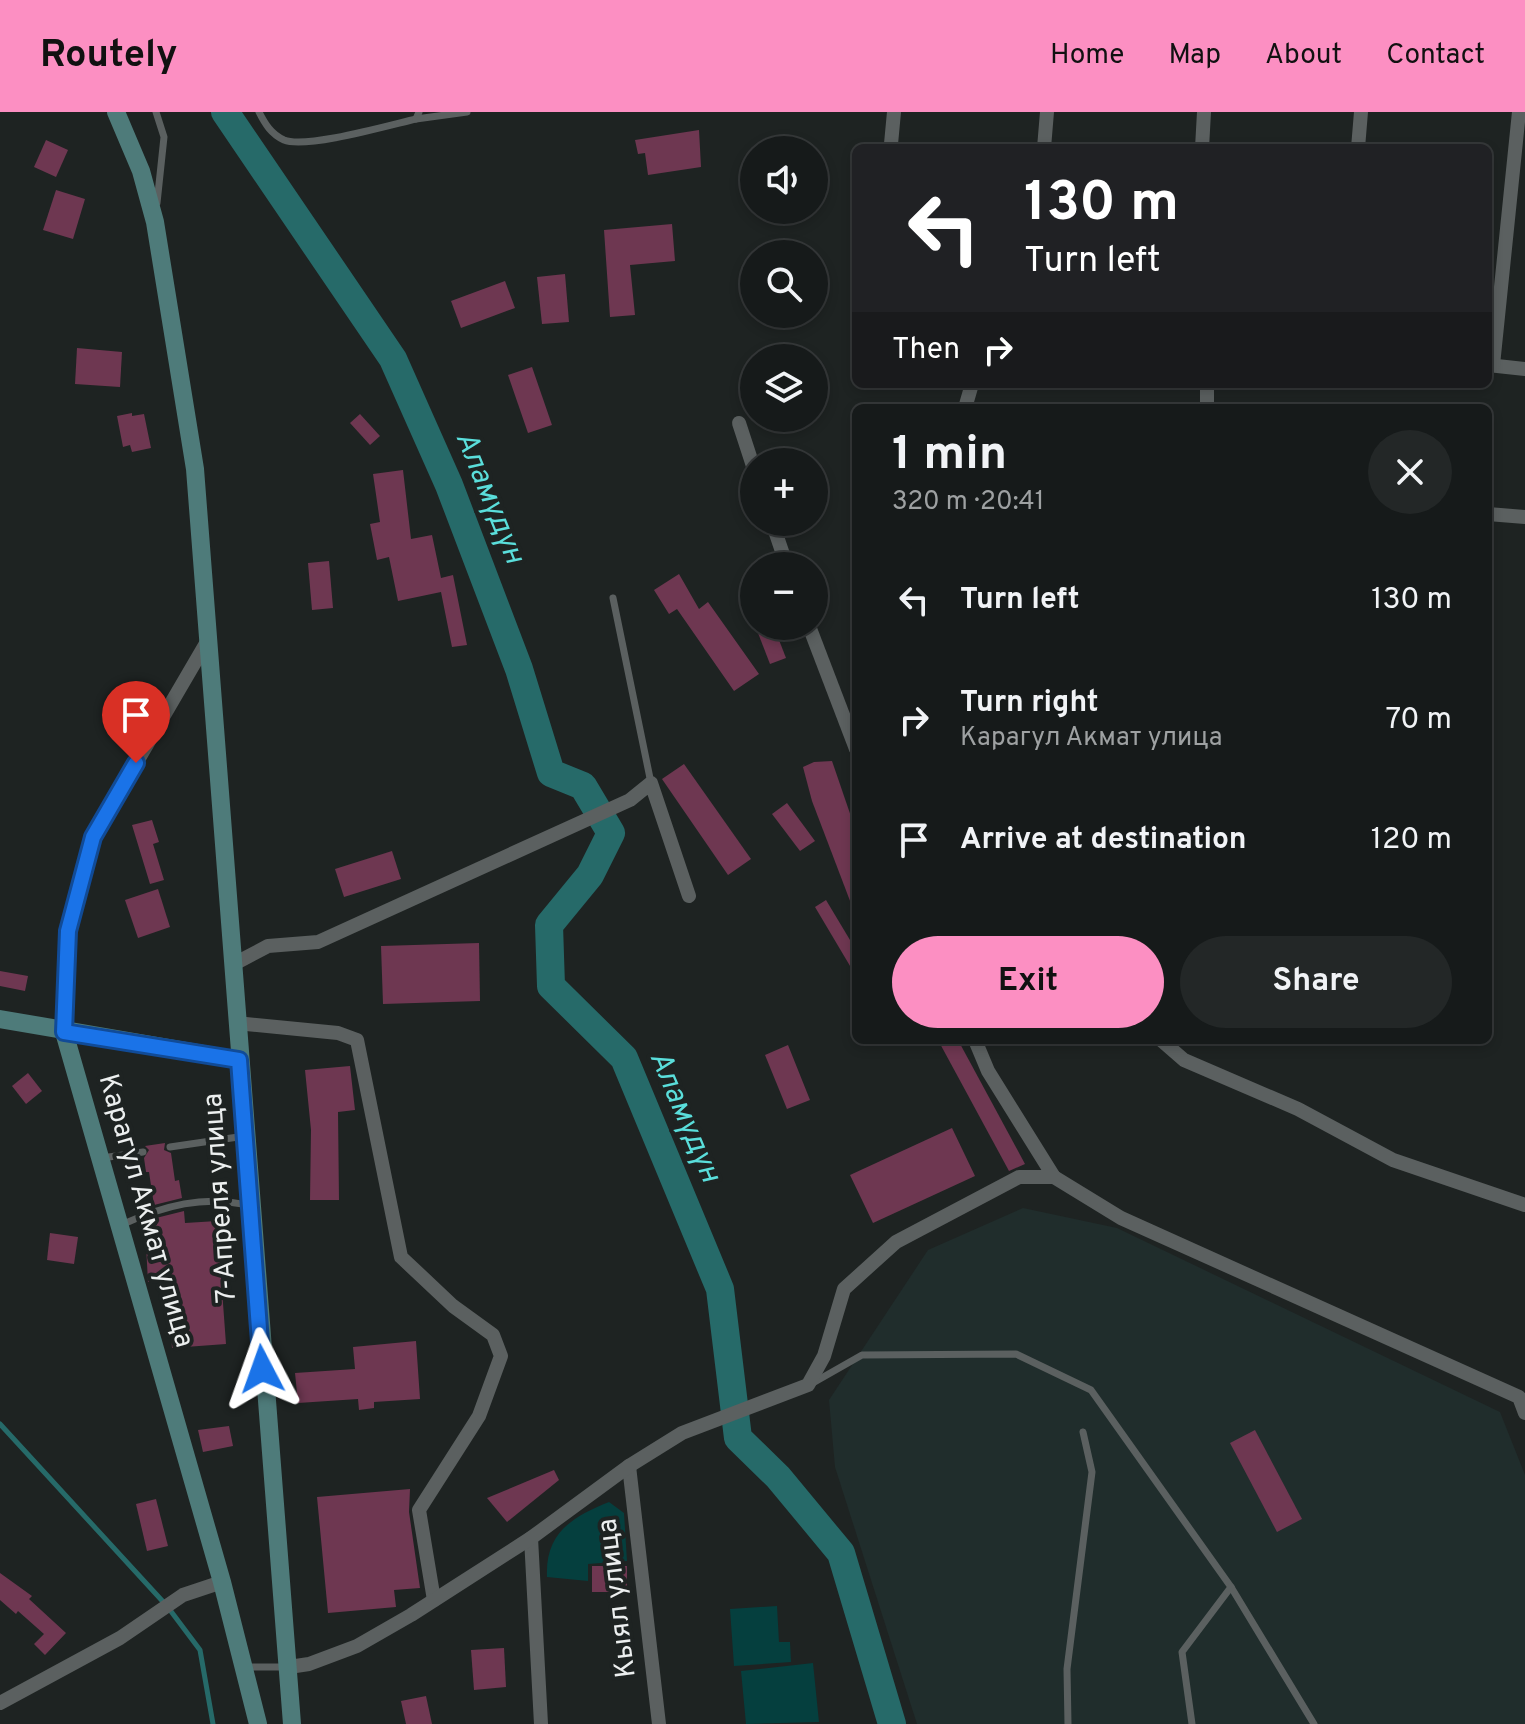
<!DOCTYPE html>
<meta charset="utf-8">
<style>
:root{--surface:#161a1a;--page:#232727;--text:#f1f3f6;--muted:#9ea1a2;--line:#353839;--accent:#fc8fc2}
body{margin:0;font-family:Overpass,sans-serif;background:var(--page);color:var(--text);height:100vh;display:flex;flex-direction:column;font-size:30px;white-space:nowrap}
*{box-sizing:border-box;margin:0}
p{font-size:26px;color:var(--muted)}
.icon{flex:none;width:44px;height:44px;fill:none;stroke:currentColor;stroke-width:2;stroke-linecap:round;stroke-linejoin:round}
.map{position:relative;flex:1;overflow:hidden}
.details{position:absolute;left:852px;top:292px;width:640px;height:640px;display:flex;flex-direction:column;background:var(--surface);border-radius:12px;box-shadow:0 4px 12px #0003,0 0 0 2px var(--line)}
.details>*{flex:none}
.hud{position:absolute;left:852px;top:32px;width:640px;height:244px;border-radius:12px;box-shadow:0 4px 12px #0003,0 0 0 2px var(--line);background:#202124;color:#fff;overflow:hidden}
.fabs{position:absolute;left:740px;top:24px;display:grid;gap:16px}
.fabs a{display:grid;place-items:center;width:88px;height:88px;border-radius:50%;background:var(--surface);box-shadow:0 4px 12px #0003,0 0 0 2px var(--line);font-size:40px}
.pin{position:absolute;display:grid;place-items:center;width:68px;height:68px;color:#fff;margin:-82px -34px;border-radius:50% 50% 50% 0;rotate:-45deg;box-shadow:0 0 8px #0007}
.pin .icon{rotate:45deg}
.me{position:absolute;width:88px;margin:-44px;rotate:356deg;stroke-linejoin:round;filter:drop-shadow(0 0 6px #0008)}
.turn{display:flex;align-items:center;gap:28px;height:168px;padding:0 40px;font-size:36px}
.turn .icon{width:104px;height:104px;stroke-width:2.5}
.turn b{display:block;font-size:56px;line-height:68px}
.then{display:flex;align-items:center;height:76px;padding:0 40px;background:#0003;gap:16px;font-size:30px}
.round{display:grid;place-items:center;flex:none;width:84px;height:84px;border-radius:42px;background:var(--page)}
.headline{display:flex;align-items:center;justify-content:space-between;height:136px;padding:0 40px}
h1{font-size:48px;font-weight:700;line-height:60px}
.button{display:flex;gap:16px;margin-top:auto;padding:16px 40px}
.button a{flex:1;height:92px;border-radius:48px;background:var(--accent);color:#111;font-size:32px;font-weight:700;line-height:92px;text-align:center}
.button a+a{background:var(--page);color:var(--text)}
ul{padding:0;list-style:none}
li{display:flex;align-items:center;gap:24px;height:120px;padding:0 40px}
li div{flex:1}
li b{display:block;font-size:30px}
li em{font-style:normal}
header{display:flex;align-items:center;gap:48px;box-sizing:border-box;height:112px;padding:0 40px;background:var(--accent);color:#111}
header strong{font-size:38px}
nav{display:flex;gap:44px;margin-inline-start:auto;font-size:28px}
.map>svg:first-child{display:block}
.built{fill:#202d2c}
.green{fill:#053f3e}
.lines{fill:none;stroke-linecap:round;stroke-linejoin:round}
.stream{stroke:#266a69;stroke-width:5}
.river{stroke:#266a69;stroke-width:28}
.building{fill:#6e3751}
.lane{stroke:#5b6060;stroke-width:7}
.street{stroke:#5b6060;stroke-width:14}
.secondary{stroke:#4e7b7a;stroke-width:18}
.route-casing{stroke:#114b97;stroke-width:20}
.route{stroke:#1a73e8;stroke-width:14}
.labels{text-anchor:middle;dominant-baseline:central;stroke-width:8;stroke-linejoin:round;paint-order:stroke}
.street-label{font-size:28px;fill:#ecefef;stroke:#1e2322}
.water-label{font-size:30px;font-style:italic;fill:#5adedb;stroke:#1e2322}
</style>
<header>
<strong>Routely</strong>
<nav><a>Home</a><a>Map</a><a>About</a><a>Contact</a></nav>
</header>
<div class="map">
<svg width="1525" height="1612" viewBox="0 0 1525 1612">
<rect width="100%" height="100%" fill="#1e2322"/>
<polygon class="built" points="1023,1096 1117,1116 1500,1300 1525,1363 1525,1612 917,1612 835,1355 829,1288 928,1138"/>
<g class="green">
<path d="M609,1390L624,1401L627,1449L588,1452V1469L547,1465C545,1421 572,1405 609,1390Z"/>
<polygon points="777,1494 779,1530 790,1530 791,1550 734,1554 730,1497"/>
<polygon points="813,1551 819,1610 746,1612 741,1559"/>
</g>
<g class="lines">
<polyline class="stream" points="0,1312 167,1494 200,1538 213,1612"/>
<polyline class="river" points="225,0 393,247 449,373 519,557 551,661 583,674 611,721 590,763 549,813 551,874 624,946 720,1177 738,1326 778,1365 841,1441 892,1612"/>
</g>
<g class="building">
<polygon points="699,18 701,55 648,63 645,41 638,42 635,28"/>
<polygon points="46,28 68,38 56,65 34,55"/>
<polygon points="56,78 85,87 73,127 43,118"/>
<polygon points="672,112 675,149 630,153 635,203 610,205 604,118"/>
<polygon points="565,162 569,210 542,212 537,165"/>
<polygon points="505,169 515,196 461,216 451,189"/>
<polygon points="77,236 122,240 120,275 75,272"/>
<polygon points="532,255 552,313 528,321 508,263"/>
<polygon points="132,301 132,304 144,302 151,336 132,340 130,333 123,335 117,304"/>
<polygon points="360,302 380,324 370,333 350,311"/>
<polygon points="403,358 411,427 432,423 441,466 453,463 467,533 452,535 441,480 398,489 389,445 377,448 370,412 380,410 373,362"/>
<polygon points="329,449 333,496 312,498 308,451"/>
<polygon points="679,462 699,497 708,490 759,562 734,579 677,497 669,502 654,478"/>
<polygon points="774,515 786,546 770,552 758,521"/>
<polygon points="832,649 856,719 855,802 812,689 803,655 814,650"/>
<polygon points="684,652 751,747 728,763 662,667"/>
<polygon points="787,691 815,729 800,739 772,702"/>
<polygon points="152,708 159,730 153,732 164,768 150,772 132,713"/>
<polygon points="392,739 401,767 344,785 335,757"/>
<polygon points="158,777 170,815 138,826 125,788"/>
<polygon points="826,788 856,838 856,864 815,795"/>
<polygon points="479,831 480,889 383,892 381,834"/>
<polygon points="0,859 28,864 25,879 0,874"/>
<polygon points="938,928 958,928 1025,1052 1009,1059"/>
<polygon points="788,933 810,988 787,997 765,943"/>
<polygon points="350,954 355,998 338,1000 339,1088 310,1088 311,1018 305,958"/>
<polygon points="28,961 42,979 26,992 12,974"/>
<polygon points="952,1016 975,1064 873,1111 850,1063"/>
<polygon points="165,1031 164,1038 171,1041 175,1069 179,1068 182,1086 154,1093 149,1060 146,1060 144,1046 149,1038 145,1034"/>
<polygon points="184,1099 185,1111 217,1109 226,1232 172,1236 167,1169 148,1170 145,1114 157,1113 156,1106"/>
<polygon points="50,1121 78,1125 74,1152 47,1148"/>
<polygon points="416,1229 420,1287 374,1290 374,1296 359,1298 358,1287 298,1291 295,1261 355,1257 353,1235"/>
<polygon points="229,1314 233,1334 203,1340 198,1318"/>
<polygon points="1255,1318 1302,1407 1277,1420 1230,1331"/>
<polygon points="554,1358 559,1368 507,1410 487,1386"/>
<polygon points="410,1377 409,1400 420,1476 394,1478 396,1495 328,1501 317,1385"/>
<polygon points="156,1387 168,1434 147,1439 136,1392"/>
<rect x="592" y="1454" width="35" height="26"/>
<polygon points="0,1461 32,1484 29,1487 66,1521 45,1543 34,1532 44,1522 18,1499 16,1502 0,1488"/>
<polygon points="504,1536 506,1575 474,1578 471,1538"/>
<polygon points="426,1584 432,1612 406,1612 401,1589"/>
</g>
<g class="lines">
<g class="lane">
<polyline points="156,0 164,25 157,91"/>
<path d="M259,0C265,12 271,22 284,28C306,37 390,13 416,7L419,0"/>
<polyline points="416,7 467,0"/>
<polyline points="613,486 651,671"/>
<polyline points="170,1035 245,1024"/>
<polyline points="102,1046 143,1040"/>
<path d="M121,1113C163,1094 205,1082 250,1094"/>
<polyline points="811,1272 862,1243 1016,1242 1091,1278 1231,1475 1314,1612"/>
<polyline points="246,1555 286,1555"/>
<polyline points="1068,1612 1067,1557 1092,1360 1083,1320"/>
<polyline points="1192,1612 1182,1540 1231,1475"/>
</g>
<g class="street">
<polyline points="891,32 894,0"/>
<polyline points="1044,36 1047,0"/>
<polyline points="1202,36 1204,0"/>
<polyline points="1358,36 1361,0"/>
<polyline points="1488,253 1525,257"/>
<polyline points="1493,253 1519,0"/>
<polyline points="1207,272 1207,296"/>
<polyline points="965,296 972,272"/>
<polyline points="739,311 754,357"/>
<polyline points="1488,402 1525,405"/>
<polyline points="772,410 787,454"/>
<polyline points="809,514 856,637"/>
<polyline points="232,853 268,834 318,830 630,688 651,671 689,784"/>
<polyline points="236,911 338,921 357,928 401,1145 453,1194 493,1223 501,1244 479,1304 419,1398 434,1488"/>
<polyline points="64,920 68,819 93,725 208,528"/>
<polyline points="975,928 988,959 1054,1065"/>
<polyline points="1161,928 1184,948 1298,997 1393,1048 1525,1093"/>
<polyline points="629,1354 659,1612"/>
<polyline points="531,1426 541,1612"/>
<polyline points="289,1555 309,1552 357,1534 411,1503 531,1426 629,1354 682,1321 808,1273 824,1244 844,1177 896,1130 1019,1065 1054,1065 1121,1106 1519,1285 1525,1301"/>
<polyline points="0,1591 120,1526 183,1483 222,1470"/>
</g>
<g class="secondary">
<polyline points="116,0 141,59 155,110 195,357 292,1612"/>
<polyline points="0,907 239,948"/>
<polyline points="64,920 222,1470 258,1612"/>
</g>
</g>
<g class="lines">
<defs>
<polyline id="route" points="136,651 93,725 68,819 64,920 239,948 262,1257"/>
</defs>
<use href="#route" class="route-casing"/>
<use href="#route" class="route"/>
</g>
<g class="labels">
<g class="street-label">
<text transform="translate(221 1086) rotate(-94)">7-Апреля улица</text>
<text transform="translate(145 1099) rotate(74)">Карагул Акмат улица</text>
<text transform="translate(618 1486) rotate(-97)">Кыял улица</text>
</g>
<g class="water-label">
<text transform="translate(489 386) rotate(68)">Аламүдүн</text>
<text transform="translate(684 1005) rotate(67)">Аламүдүн</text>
</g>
</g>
</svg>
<div class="fabs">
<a><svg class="icon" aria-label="sound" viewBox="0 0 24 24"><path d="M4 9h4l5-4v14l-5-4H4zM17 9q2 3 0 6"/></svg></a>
<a><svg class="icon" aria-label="search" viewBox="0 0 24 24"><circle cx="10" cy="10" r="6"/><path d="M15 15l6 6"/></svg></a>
<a><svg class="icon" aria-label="layers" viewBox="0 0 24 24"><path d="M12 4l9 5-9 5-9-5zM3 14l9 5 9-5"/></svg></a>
<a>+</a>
<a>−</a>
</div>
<div class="pin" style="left:136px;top:651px;background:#d93025"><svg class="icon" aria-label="arrive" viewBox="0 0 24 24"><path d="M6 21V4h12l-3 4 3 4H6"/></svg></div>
<svg class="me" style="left:262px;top:1257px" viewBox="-20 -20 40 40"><path d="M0-17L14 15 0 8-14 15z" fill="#1a73e8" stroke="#fff" stroke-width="4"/></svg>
<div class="hud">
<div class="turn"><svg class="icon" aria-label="left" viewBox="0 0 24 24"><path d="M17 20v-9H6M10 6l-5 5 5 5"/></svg><div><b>130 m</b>Turn left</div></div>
<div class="then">Then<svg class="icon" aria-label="right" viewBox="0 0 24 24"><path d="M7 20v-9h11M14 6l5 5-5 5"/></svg></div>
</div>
<section class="details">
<div class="headline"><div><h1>1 min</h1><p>320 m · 20:41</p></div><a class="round"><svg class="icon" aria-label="close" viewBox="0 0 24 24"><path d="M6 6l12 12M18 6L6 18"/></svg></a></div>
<ul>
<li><svg class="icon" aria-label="left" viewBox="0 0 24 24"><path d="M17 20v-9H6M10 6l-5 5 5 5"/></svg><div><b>Turn left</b></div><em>130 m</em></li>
<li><svg class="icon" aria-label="right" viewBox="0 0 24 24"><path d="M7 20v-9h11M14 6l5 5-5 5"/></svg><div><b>Turn right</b><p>Карагул Акмат улица</p></div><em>70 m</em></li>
<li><svg class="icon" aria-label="arrive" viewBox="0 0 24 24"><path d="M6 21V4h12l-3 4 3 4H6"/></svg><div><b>Arrive at destination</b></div><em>120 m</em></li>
</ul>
<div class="button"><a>Exit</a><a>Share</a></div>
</section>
</div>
